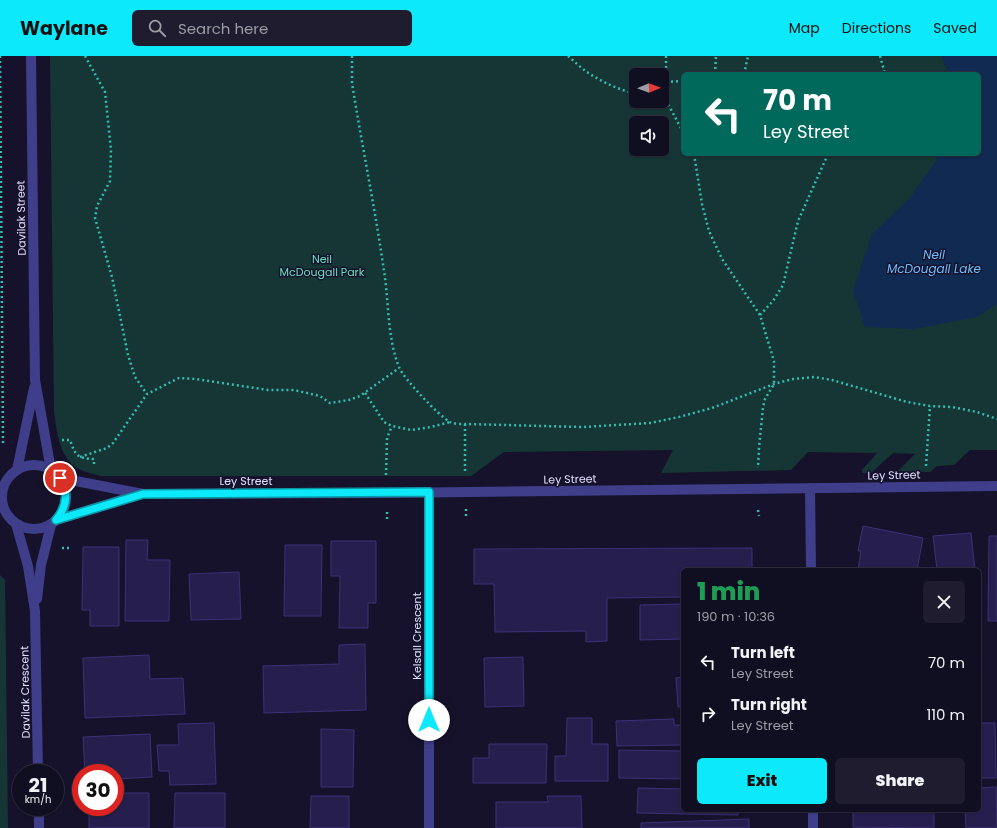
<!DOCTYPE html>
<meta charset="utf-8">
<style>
:root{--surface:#100e21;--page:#1e1c2e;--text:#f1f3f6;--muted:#9c9ca5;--line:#302e3f;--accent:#0ce9fb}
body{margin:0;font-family:Poppins,sans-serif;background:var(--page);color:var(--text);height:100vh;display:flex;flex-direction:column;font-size:15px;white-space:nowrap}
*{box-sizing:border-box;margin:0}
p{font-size:13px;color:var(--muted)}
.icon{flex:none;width:22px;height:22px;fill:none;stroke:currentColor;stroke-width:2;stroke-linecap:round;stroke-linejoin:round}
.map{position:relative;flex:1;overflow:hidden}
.sheet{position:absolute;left:681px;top:512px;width:300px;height:244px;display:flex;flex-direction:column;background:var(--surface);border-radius:6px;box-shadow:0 1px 3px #0004,0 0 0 1px var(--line)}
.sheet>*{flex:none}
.top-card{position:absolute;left:681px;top:16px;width:300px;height:84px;border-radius:6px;box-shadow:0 1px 3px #0004,0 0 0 1px var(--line);background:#00695c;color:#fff;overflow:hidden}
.needle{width:26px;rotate:89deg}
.buttons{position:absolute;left:629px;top:12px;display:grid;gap:8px}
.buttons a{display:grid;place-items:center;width:40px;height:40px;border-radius:6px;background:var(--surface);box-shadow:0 1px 3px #0004,0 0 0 1px var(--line);font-size:20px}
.speed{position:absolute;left:12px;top:708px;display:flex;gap:8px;font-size:20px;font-weight:700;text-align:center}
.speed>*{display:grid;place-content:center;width:52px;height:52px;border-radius:50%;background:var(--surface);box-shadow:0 1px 3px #0004,0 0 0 1px var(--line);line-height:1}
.speed small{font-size:10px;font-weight:400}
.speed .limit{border:6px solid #d22;background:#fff;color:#111}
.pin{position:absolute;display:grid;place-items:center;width:34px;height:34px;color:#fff;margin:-17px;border:2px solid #fff;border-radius:50%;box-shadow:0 1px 4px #0007}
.me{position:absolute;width:44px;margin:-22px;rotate:0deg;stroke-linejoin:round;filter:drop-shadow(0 0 3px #0008)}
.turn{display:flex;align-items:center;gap:14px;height:84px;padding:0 16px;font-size:18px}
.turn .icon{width:52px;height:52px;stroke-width:2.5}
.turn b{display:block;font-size:28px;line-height:34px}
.round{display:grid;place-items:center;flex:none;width:42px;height:42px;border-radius:6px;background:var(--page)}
.head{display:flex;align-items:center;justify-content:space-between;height:68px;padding:0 16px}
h1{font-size:24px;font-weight:800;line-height:30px;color:#1e9e55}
.primary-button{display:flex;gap:8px;margin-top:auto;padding:8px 16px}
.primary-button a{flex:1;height:46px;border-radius:6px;background:var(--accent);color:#111;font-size:16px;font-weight:800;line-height:46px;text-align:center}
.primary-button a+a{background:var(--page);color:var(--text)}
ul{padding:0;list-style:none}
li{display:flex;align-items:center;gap:12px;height:52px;padding:0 16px}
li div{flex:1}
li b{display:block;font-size:15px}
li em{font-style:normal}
header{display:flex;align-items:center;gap:24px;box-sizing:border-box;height:56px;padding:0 20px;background:var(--accent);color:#111}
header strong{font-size:19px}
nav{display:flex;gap:22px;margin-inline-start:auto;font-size:14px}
.search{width:280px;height:36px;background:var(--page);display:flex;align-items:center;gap:10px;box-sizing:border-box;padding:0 14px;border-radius:6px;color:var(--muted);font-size:15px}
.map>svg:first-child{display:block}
.green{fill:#153634;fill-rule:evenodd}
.water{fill:#102a51}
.building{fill:#261e4c;stroke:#3d3078}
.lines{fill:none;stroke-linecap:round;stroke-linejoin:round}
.path{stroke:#33bcb1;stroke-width:2.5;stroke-dasharray:2 3;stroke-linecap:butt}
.minor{stroke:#3f3e8a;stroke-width:10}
.tertiary{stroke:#3f3e8a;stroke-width:10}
.route-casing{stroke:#0897a3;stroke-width:10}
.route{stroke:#0ce9fb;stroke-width:7}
.labels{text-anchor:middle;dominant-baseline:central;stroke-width:3;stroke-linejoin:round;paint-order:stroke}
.street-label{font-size:11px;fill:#e0ddfe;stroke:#16122c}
.park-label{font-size:11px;fill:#68dfbf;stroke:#16122c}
.water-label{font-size:12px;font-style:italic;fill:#6dbdfd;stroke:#16122c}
</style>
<header>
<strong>Waylane</strong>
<div class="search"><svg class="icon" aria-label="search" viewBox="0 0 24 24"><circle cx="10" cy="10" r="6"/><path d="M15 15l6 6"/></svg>Search here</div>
<nav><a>Map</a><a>Directions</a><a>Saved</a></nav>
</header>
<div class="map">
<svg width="997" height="772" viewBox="0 0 997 772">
<rect width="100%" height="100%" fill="#16122c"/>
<g class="green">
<path d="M50,0H997V394H970L954,409L937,410L930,416L898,415L915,398L893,397L871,417H862V414L877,397L808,396L791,414L661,417L673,394L504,396L471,420H101C95,418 88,417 83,415C59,406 57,376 54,355ZM683,18H979V98H683ZM636,19H662V45H636ZM636,67H662V93H636Z"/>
<polygon points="0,519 5,524 8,772 0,772"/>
</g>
<polygon class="water" points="941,0 997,0 997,248 977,261 913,273 865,271 853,235 872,178 909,143 935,106 938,98 979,98 979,18 949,18"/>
<g class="building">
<polygon points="863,470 923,482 917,514 858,514 861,495 858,495"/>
<polygon points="971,477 975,514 937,514 933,480"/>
<polygon points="989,480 997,480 997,565 988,565"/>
<polygon points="126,484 148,484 147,504 170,504 169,565 125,565"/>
<polygon points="331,485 376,485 376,547 368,547 368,572 339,572 340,520 331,520"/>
<polygon points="285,489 322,489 321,560 284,560"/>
<polygon points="83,491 119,491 119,570 90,570 90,554 82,554"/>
<polygon points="752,492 752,514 683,514 683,541 607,542 607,585 586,586 586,575 495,576 494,528 474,528 474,493"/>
<polygon points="239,516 241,563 191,564 189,518"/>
<polygon points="683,548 683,583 640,584 640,549"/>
<polygon points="365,588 366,654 264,657 263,610 339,608 339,589"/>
<polygon points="149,599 150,623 183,622 185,658 85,662 83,602"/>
<polygon points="523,601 524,650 485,651 484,602"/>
<polygon points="683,621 683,650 678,651 676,622"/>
<polygon points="567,662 592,662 592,688 608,688 608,725 555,725 555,700 566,700"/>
<polygon points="674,663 674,669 683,669 683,689 617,690 616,665"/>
<polygon points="214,667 216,728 170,729 169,715 159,715 157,689 179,689 178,668"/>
<polygon points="979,667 995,667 996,722 979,722"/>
<polygon points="321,673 354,674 353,731 321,731"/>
<polygon points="150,678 152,721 115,723 115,717 85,717 83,681"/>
<polygon points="489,688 547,688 546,727 473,727 473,702 489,702"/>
<polygon points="619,694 683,695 683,723 619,722"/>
<polygon points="996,731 997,772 966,772 965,754 979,754 979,732"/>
<polygon points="638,732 683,733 683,754 738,754 738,759 637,757"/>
<polygon points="115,737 149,737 149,772 89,772 89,751 115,751"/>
<polygon points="175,737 225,737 225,772 174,772"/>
<polygon points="311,740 349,740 349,772 310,772"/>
<polygon points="547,740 581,740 582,772 496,772 496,746 548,746"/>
<polygon points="853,754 934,754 934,772 853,771"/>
<polygon points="749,763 749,772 641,772 641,767"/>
</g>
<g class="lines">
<g class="path">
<polyline points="0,0 3,388"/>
<polyline points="85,0 105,36 111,94 110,125 97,150 95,162 112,221 128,299 135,321 147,338"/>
<path d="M352,0V27C362,90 375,152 384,215C389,246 387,281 399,311C403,322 439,360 450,366C454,368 460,368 465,368L583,371L650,367L679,361L712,352L774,328L793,323L814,321L832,324L907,346L930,350L952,351L977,356L997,363"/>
<path d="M568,0C575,6 582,13 590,18C604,27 620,34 636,38"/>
<polyline points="666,0 666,25"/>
<polyline points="880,0 885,18"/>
<polyline points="715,18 716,0"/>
<polyline points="744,18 748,0"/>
<polyline points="683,25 666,26 666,44 683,76"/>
<polyline points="694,98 702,148 709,175 722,203 760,259 774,305 774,328 765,343 763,351 759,392 758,412"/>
<polyline points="760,259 773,245 783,229 798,165 828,98"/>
<polyline points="365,337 384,366 392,370 411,374 431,371 450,366"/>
<polyline points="465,368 465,418"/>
<path d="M62,384H70C75,399 78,403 94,403V411"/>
<polyline points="80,401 107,392 113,387 147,338 179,322 196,323 268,334 294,334 320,340 330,347 349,344 360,340 399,312"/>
<polyline points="926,410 930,350"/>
<polyline points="386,419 387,382 392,370"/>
<polyline points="466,453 466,463"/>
<polyline points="758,454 759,460"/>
<polyline points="387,463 387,455"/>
<polyline points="62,492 70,492"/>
</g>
<g class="minor">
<polyline points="31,0 35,324 51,414"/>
<polyline points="17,414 34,332"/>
<polyline points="810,432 811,514"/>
<polyline points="16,468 28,510 35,555 38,717"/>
<polyline points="37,543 41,509 51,469"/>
<polyline points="39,751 39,772"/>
<polyline points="813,754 813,772"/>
<polyline points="429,772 429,436"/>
</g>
<g class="tertiary">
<circle cx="34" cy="441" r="32"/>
<polyline points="60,422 143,438 387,437 997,430"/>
<polyline points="56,464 141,438"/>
</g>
</g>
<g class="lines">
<defs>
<path id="route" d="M60,422C69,437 67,451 56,464L143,438L429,436V664"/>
</defs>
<use href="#route" class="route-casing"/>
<use href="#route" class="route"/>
</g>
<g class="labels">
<g class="street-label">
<text transform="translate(21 162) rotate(-91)">Davilak Street</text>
<text transform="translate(894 419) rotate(-1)">Ley Street</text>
<text transform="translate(570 423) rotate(-1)">Ley Street</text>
<text x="246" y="425">Ley Street</text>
<text transform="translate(417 580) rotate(-90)">Kelsall Crescent</text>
<text transform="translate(25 636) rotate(-91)">Davilak Crescent</text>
</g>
<g class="park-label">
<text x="322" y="203">Neil<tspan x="322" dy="13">McDougall Park</tspan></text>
</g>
<g class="water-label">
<text x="934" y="198">Neil<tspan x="934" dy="14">McDougall Lake</tspan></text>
</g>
</g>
</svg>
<div class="buttons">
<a><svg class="needle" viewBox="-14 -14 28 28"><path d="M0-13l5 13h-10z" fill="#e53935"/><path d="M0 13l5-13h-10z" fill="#9c9ca5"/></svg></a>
<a><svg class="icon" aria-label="sound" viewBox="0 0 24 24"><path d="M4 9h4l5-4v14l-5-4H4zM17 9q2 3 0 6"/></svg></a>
</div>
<div class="speed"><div>21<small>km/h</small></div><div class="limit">30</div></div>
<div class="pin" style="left:60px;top:422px;background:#d93025"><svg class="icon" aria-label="arrive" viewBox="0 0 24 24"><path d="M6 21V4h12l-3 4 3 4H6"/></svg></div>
<svg class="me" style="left:429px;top:664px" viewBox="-20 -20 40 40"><circle r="19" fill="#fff"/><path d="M0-13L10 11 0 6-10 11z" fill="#0ce9fb"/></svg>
<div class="top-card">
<div class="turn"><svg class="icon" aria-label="left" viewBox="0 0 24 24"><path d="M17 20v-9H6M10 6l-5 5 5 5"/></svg><div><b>70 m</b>Ley Street</div></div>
</div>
<section class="sheet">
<div class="head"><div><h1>1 min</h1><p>190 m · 10:36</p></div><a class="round"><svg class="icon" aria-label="close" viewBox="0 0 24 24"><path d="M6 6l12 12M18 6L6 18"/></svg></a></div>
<ul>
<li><svg class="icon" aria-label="left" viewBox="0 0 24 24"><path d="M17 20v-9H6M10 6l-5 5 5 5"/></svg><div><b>Turn left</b><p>Ley Street</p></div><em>70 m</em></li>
<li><svg class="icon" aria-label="right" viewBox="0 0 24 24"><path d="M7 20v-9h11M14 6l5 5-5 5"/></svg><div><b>Turn right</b><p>Ley Street</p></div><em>110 m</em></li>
</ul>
<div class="primary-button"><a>Exit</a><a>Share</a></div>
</section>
</div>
